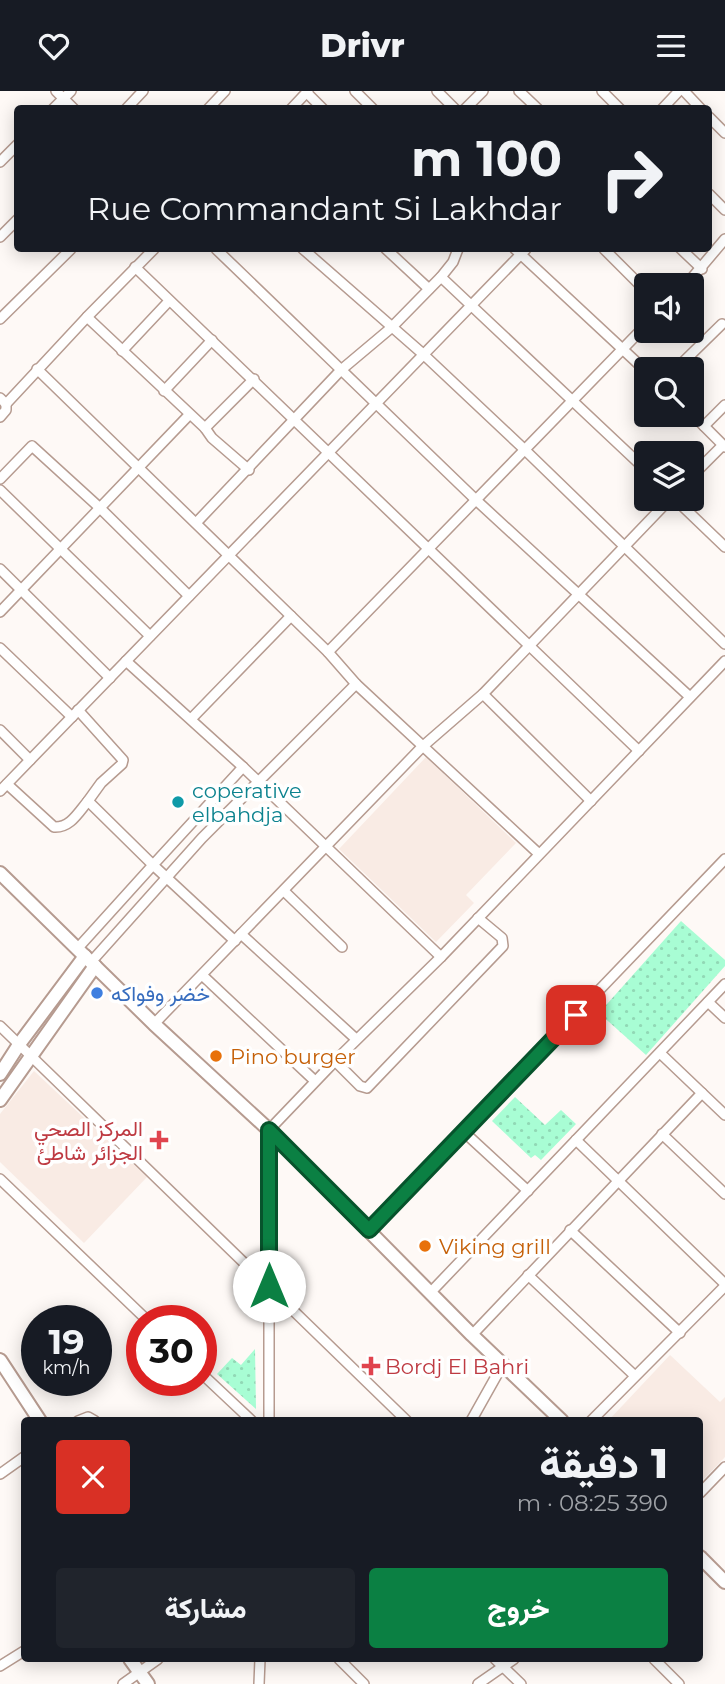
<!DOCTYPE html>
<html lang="ar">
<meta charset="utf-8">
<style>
:root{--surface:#171b24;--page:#20242c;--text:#f1f3f6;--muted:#9ea1a6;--accent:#0b8043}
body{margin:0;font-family:Montserrat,Vazirmatn,sans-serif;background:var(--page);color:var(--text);direction:rtl;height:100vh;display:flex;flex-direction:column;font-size:26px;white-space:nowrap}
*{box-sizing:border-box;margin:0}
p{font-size:23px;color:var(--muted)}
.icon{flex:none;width:38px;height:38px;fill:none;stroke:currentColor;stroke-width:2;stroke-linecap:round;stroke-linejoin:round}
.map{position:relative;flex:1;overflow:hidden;direction:ltr}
.details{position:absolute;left:21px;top:1326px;width:682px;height:245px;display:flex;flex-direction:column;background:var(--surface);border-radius:7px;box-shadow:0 4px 18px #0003;direction:rtl}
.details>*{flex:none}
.top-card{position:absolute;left:14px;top:14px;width:698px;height:147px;border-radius:7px;box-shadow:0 4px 18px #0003;direction:rtl;background:#171b24;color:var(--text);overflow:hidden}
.tools{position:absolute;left:634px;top:182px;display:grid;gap:14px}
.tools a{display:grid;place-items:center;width:70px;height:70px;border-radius:7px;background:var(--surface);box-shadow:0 4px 18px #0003;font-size:35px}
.speed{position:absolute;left:21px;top:1214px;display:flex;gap:14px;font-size:35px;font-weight:700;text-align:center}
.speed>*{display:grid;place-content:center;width:91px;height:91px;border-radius:50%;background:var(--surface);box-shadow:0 4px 18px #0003;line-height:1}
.speed small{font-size:18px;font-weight:400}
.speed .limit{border:10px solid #d22;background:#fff;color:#111}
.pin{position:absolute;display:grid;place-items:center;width:60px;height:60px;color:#fff;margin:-30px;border-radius:14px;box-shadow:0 4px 10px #0006}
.me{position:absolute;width:77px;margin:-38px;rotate:0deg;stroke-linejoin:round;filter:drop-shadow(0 0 5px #0008)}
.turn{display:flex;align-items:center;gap:24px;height:147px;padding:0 35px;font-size:32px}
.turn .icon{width:91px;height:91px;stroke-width:2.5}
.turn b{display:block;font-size:49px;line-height:60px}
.round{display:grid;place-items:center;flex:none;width:74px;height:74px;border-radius:7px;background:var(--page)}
.head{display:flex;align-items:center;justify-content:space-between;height:119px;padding:0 35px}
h1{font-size:42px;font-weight:800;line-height:52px}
.primary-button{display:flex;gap:14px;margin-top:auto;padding:14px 35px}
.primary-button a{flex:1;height:80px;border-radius:7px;background:var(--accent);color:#fff;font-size:28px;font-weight:800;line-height:80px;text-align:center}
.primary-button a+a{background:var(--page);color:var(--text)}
header{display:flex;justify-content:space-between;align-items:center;height:91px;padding:0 35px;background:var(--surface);font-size:32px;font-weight:800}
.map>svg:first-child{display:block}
.built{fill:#f9ebe4}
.grass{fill:url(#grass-dots)}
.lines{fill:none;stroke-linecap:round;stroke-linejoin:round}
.street-casing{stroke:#b69b90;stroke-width:12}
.secondary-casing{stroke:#b69b90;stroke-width:16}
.street{stroke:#fff;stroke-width:9}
.secondary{stroke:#fff;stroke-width:12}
.route-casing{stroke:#07532c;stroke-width:18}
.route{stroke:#0b8043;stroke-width:12}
.culture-dot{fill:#0f9aa8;stroke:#fff;stroke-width:2.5}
.shop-dot{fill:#3f7fe0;stroke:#fff;stroke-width:2.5}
.food-dot{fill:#e8710a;stroke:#fff;stroke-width:2.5}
.health-dot{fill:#e0444e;stroke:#fff;stroke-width:2.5}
.labels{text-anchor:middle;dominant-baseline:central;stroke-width:7;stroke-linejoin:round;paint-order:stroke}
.culture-label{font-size:21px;fill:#0d838f;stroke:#fff;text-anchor:start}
.shop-label{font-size:21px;fill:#366cbe;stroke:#fff;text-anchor:start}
.food-label{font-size:21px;fill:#c56008;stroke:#fff;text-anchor:start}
.health-label{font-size:21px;fill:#be3a42;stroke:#fff;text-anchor:end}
</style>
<header><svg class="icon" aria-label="menu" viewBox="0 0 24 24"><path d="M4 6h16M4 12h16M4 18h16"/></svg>Drivr<svg class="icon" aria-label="heart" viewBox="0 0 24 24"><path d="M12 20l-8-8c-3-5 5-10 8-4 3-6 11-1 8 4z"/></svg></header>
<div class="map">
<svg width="725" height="1593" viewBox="0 0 725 1593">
<defs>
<pattern id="grass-dots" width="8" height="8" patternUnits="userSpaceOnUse" patternTransform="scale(1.75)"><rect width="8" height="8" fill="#a8fdd4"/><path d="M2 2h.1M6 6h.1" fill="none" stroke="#91d8b5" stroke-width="1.8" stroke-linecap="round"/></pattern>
</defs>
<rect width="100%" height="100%" fill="#fef9f6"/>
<g class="built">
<polygon points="426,666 516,752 466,804 474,812 436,851 339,758"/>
<polygon points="34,980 147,1086 84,1152 0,1071 0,1023"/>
<polygon points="670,1264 720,1311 725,1306 725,1366 700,1392 700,1330 608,1330"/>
</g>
<g class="grass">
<polygon points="681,830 725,869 725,875 646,964 599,922"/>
<polygon points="515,1006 545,1034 561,1019 576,1033 541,1069 535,1064 531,1067 492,1030"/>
<polygon points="255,1258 256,1318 217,1283 232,1267 241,1274"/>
</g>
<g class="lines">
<defs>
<g id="street">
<polyline points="56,0 74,18"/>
<polyline points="355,0 373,18"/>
<polyline points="437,0 455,18"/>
<polyline points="519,0 538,18"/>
<polyline points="602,0 620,18"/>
<polyline points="684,0 701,18"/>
<polyline points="307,2 323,18"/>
<polyline points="53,18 71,0"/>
<polyline points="126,18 143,0"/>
<polyline points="208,18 225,0"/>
<polyline points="291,18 308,0"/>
<polyline points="465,18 483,0"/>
<polyline points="662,18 679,0"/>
<polyline points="709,26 725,42"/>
<polyline points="0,71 18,53"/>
<polyline points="709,103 725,119"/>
<polyline points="0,146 18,128"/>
<polyline points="216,158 476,409 690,606"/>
<polyline points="303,158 423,263 525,359 725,553"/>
<polyline points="386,158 429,198"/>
<polyline points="515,158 646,280"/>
<polyline points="604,158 646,200"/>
<polyline points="681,158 702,178"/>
<polyline points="135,176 639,660"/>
<polyline points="441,186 646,379"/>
<polyline points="686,194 725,148"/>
<polyline points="87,226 205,337 212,347 249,379"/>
<polyline points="0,228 71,158"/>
<polyline points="122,260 169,210"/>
<polyline points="37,278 291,525 328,561 356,593 539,763"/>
<polyline points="676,278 722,233"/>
<polyline points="164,300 212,249"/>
<polyline points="0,307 6,313 87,226 154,158"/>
<polyline points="691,322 725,356"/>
<polyline points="0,326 6,319 6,313"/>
<polyline points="704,335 725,314"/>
<polyline points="205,337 254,288"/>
<polyline points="691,386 723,354"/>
<polyline points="0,388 32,355 100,417 189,505"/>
<polyline points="0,399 150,545"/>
<polyline points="675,408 725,456"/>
<polyline points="196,432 341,279 391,237 441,186 453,171 458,158"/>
<polyline points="0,478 110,587"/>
<polyline points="0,521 189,324"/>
<polyline points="0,557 72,626"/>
<polyline points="328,561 646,234"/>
<polyline points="126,570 243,676 441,866"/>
<polyline points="483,603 591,710"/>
<polyline points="191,628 291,525"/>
<polyline points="0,639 30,669"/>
<path d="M7,693L54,736C70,737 78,722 88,710"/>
<polyline points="0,700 526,158"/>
<polyline points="284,800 342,856"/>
<polyline points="241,843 356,948"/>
<polyline points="235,850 153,774 243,676"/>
<polyline points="77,858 153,774 88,710 101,692 122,673 123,669 78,619"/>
<polyline points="91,871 202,747 356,593"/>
<polyline points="202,884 315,990"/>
<polyline points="708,911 725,927"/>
<polyline points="154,933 422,656 483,603 670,408"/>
<polyline points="0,935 407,1330"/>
<polyline points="660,962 725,1024"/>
<polyline points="335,970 360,995 367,997 503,855 502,847 478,827"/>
<polyline points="464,1041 528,1100"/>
<polyline points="662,1043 725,1103"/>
<polyline points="576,1049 725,1193"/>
<polyline points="0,1088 148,1230"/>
<polyline points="369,1139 725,768"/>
<polyline points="570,1139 680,1242"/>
<polyline points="528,1184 635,1285"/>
<polyline points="430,1202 725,893"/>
<polyline points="472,1244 702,1002"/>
<polyline points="201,1282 252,1330"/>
<polyline points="78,1330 88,1326 95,1330"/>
<polyline points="269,1330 269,1039 335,970 441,866 725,570"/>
<polyline points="471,1330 503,1273"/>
<polyline points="591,1330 725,1195"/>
<polyline points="0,1383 24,1366"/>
<polyline points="700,1402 725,1376"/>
<polyline points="339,1568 364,1593"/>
<polyline points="495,1568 521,1593"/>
<polyline points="654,1568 679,1593"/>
<polyline points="0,1575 24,1560"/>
<polyline points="123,1593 158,1568"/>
<polyline points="259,1593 260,1568"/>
<polyline points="478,1593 514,1568"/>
</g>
<g id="secondary">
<polyline points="0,782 154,933 269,1039 472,1244 562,1330"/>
<polyline points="0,983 20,952 85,865"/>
<polyline points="0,1009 95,875"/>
<polyline points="0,1269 40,1330"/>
<polyline points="700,1466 725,1491"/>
<polyline points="130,1568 148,1593"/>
</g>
</defs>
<use href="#street" class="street-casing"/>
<use href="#secondary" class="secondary-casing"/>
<use href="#street" class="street"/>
<use href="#secondary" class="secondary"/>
</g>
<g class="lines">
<defs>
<polyline id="route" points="269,1195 269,1039 369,1139 576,924"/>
</defs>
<use href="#route" class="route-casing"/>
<use href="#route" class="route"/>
</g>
<circle class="culture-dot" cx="178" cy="711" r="7"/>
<circle class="shop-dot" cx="97" cy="902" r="7"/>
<g class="food-dot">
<circle cx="216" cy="965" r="7"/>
<circle cx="425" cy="1155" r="7"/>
</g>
<g class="health-dot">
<path d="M155.5 1038.5h7v7h7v7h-7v7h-7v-7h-7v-7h7z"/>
<path d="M367.5 1264.5h7v7h7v7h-7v7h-7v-7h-7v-7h7z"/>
</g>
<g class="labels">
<g class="culture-label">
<text x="192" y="699">coperative<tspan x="192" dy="24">elbahdja</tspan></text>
</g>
<g class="shop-label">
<text x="111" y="902">خضر وفواكه</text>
</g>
<g class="food-label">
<text x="230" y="965">Pino burger</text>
<text x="439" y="1155">Viking grill</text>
</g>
<g class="health-label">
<text x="143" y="1037">المركز الصحي<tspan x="143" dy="24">الجزائر شاطئ</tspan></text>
<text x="385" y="1275" text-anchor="start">Bordj El Bahri</text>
</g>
</g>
</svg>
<div class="tools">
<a><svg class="icon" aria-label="sound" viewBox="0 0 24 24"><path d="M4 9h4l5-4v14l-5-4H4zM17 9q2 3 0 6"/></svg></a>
<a><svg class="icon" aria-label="search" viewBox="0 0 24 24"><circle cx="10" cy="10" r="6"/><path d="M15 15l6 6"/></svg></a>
<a><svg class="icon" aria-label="layers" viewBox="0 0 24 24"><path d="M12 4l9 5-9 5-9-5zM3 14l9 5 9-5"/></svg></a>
</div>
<div class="speed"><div>19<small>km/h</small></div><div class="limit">30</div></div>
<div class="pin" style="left:576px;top:924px;background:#d93025"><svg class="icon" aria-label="arrive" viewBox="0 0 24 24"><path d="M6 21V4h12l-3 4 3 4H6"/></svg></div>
<svg class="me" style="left:269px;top:1195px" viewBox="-20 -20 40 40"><circle r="19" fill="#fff"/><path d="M0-13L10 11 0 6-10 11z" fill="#0b8043"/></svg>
<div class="top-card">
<div class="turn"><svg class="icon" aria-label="right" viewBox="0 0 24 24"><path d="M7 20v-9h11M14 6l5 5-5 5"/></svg><div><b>100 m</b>Rue Commandant Si Lakhdar</div></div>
</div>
<section class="details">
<div class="head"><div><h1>1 دقيقة</h1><p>390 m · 08:25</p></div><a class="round" style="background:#d93025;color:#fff"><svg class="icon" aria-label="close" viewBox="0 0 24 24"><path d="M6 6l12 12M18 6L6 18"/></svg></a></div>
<div class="primary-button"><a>خروج</a><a>مشاركة</a></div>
</section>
</div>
